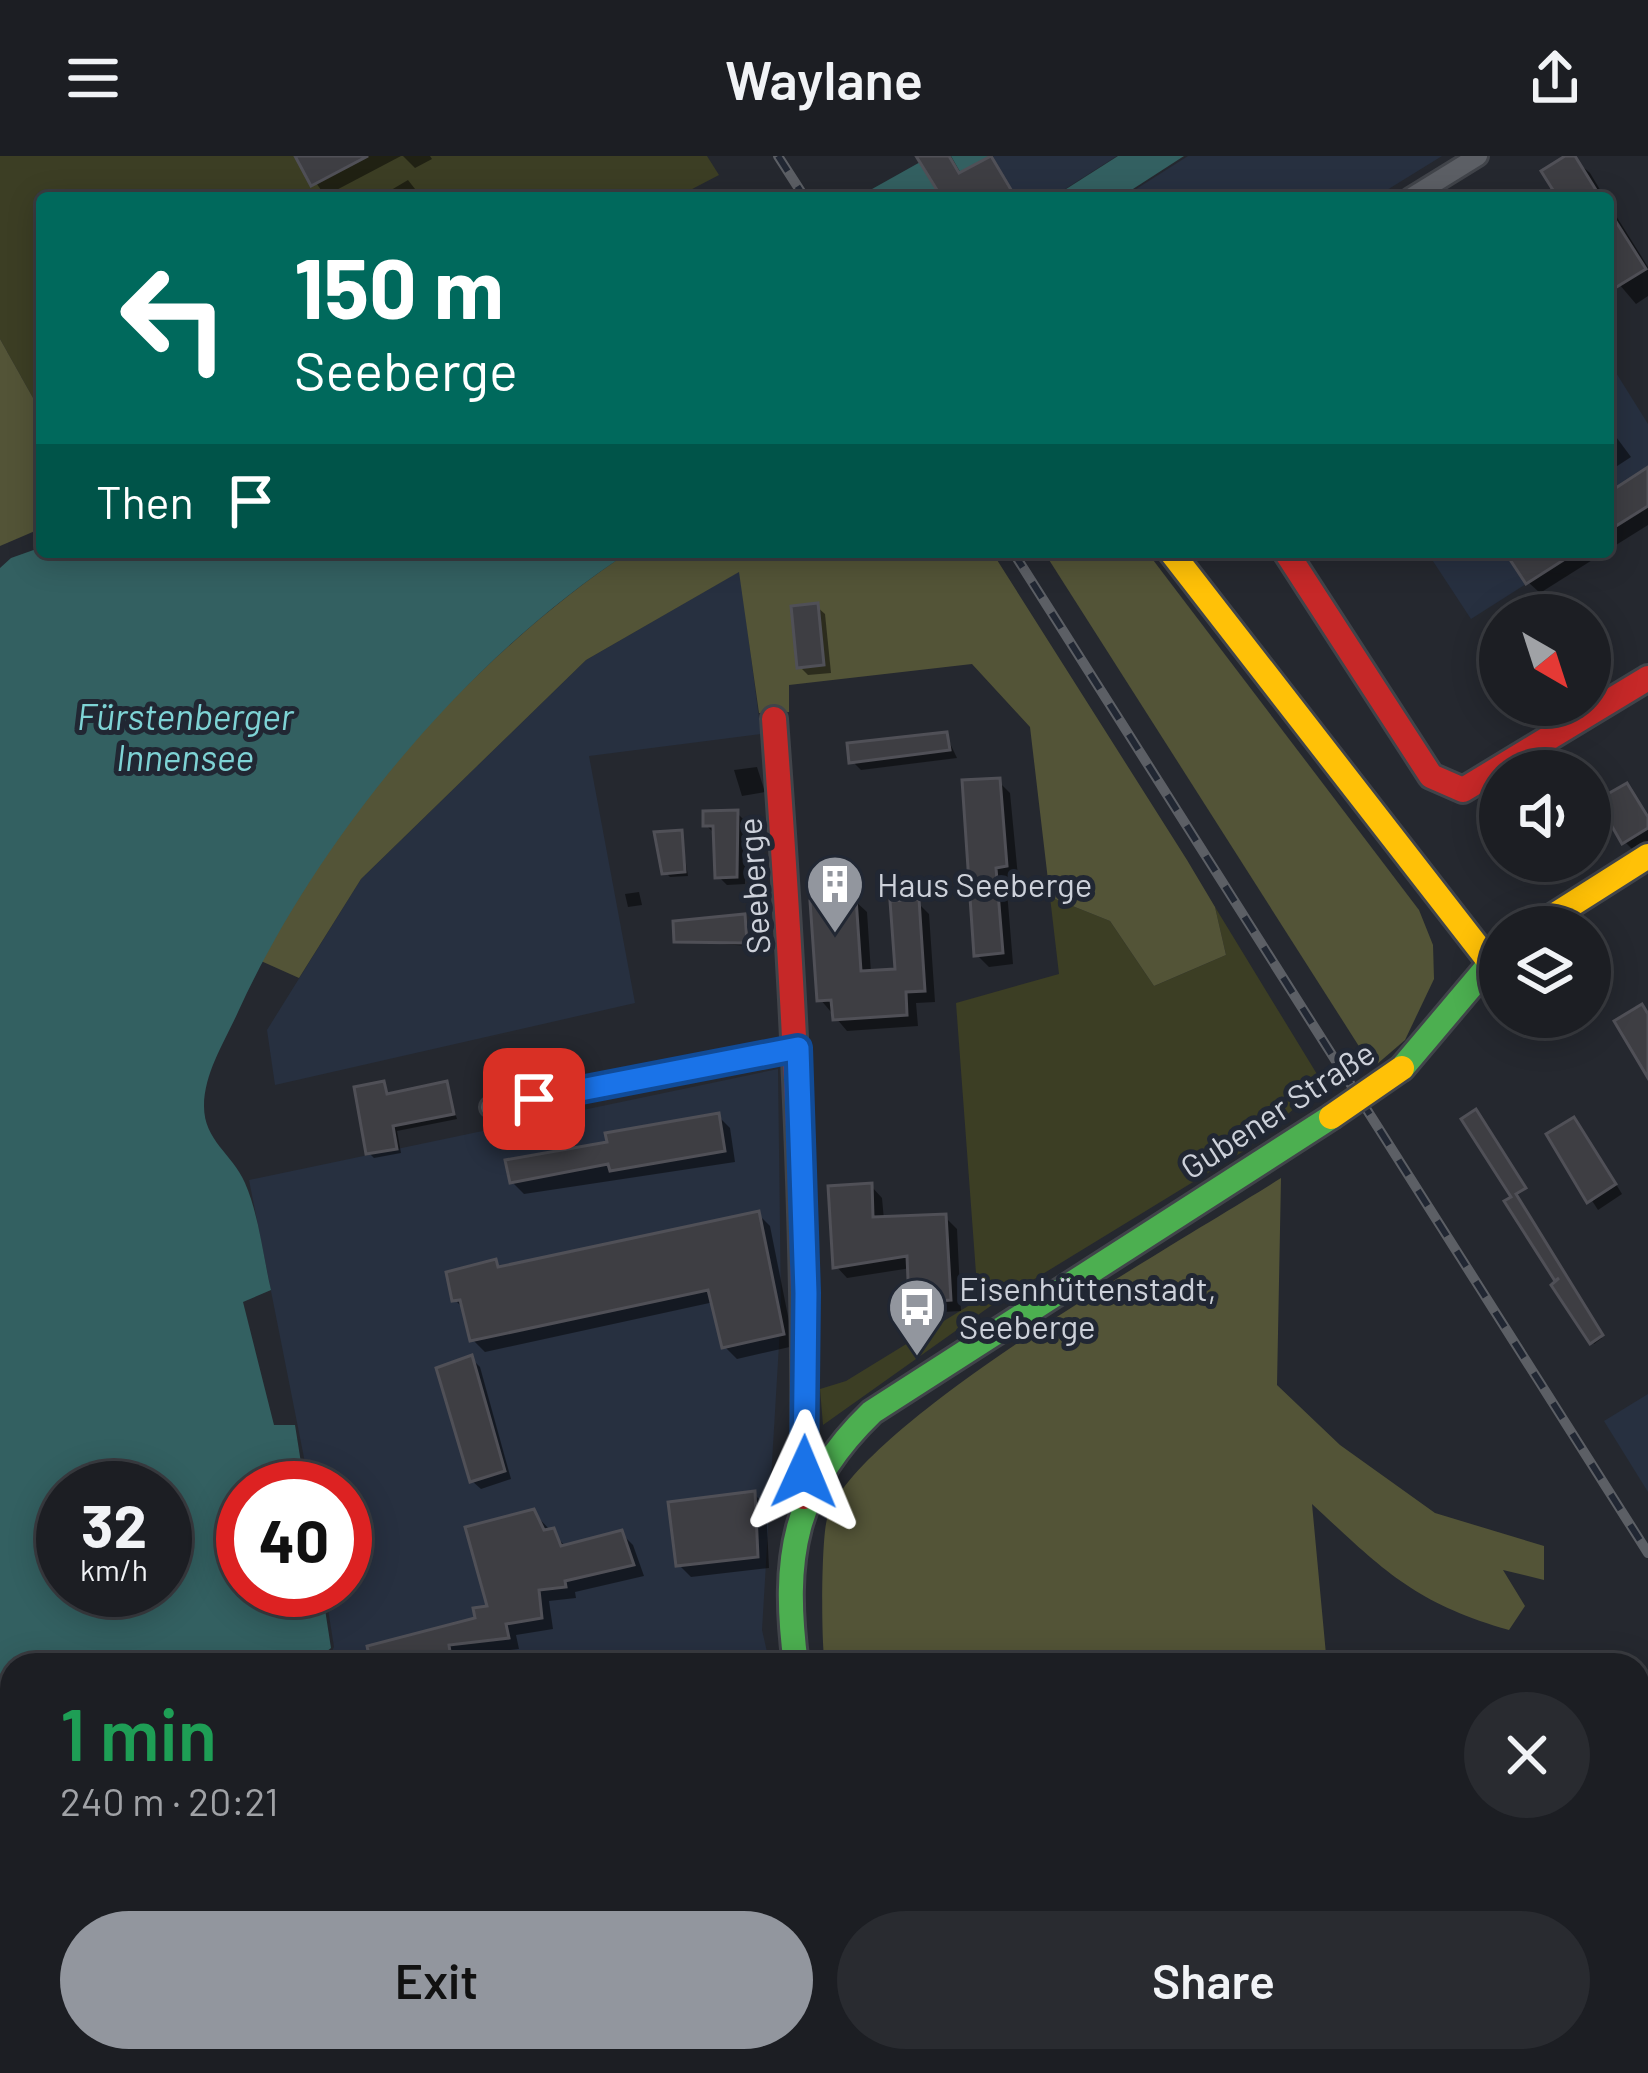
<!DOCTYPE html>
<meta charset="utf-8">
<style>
:root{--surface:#1c1e23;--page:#292b30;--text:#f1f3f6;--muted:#a0a2a6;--line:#3a3c41;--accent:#92969e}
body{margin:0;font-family:Barlow,sans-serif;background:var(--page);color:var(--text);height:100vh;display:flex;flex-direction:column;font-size:45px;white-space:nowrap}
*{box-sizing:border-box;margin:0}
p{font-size:39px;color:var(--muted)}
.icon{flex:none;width:66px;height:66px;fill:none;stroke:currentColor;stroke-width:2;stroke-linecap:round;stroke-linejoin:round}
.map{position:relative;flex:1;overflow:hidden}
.side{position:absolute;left:0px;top:1497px;width:1650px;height:420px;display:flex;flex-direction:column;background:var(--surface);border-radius:36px 36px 0 0;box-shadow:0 6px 30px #0003,0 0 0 3px var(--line)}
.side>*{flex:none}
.hud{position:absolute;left:36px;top:36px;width:1578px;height:366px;border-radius:12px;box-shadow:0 6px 30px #0003,0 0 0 3px var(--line);background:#00695c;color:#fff;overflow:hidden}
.needle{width:78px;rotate:141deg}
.controls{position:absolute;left:1479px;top:438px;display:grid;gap:24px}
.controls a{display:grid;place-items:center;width:132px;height:132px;border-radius:50%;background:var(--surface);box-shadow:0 6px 30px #0003,0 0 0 3px var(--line);font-size:60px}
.speed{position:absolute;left:36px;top:1305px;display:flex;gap:24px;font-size:60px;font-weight:700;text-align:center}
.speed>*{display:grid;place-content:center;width:156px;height:156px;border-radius:50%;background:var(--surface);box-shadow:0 6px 30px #0003,0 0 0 3px var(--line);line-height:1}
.speed small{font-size:30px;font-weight:400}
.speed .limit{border:18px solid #d22;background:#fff;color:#111}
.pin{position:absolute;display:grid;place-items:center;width:102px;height:102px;color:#fff;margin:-51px;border-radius:24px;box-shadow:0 6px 18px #0006}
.me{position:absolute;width:132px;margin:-66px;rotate:1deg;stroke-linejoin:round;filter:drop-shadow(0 0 9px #0008)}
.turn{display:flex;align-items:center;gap:42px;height:252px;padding:0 60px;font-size:54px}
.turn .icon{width:156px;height:156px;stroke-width:2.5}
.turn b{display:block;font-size:84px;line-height:102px}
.then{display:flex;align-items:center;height:114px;padding:0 60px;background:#0003;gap:24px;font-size:45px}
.round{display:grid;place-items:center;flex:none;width:126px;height:126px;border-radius:63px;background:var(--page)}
.overview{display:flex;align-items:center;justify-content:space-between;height:204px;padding:0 60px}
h1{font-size:72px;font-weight:600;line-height:90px;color:#1e9e55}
.primary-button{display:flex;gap:24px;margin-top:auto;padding:24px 60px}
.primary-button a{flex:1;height:138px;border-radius:72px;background:var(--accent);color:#111;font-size:48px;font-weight:600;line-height:138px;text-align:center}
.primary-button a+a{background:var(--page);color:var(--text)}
header{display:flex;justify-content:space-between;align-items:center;height:156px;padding:0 60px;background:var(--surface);font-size:54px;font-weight:600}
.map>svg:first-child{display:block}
.built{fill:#273040}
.green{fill:#3c3e24}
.forest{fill:#535437}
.water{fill:#336061;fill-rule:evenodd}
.shadow{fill:#0007}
.building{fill:#3e3e43;stroke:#505057;stroke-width:3}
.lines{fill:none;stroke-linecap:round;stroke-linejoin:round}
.street-casing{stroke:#41444a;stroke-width:24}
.fast-casing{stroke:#41444a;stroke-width:30}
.slow-casing{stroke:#41444a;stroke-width:30}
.jam-casing{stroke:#41444a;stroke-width:30}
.street{stroke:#5c5f65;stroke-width:18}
.fast{stroke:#4caf50;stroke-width:24}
.slow{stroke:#ffc107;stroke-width:24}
.jam{stroke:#c62828;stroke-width:24}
.rail-casing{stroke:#5c5f65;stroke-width:10}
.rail{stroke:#212733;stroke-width:6;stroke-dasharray:18;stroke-linecap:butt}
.slow-bridge-casing{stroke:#41444a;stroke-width:30;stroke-linecap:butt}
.slow-bridge{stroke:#ffc107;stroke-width:24}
.route-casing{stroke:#114b97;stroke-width:30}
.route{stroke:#1a73e8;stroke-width:21}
.labels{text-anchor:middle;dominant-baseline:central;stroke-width:10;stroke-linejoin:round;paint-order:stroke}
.poi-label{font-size:33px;fill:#cdd1da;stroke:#212733;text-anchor:start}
.street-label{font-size:33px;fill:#cdd1da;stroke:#212733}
.water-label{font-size:36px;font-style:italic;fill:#7ed3d5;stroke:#212733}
</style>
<header><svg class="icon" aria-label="menu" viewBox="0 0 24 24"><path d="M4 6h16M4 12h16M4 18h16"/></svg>Waylane<svg class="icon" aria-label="share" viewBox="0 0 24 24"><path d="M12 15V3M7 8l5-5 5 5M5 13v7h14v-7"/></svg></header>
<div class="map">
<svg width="1648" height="1917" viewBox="0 0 1648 1917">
<rect width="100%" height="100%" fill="#25282f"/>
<g class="built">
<polygon points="994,0 1117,0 1051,42 977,42 963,19"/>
<polygon points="1188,0 1442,0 1374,42 1122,42"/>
<polygon points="1608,204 1648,268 1648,350 1608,375"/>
<polygon points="1427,396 1576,396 1471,463"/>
<polygon points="740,415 761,578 589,600 635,847 275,929 267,874 361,723 586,504"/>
<polygon points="778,913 781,1155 762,1474 770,1509 325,1509 334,1491 325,1434 345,1434 345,1332 310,1332 249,1024"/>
<polygon points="1648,1238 1648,1336 1604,1265"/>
<polygon points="389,1905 861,1905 863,1917 391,1917"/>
</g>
<g class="green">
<polygon points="0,0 707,0 719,19 675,42 42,42 42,258 0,183"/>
<polygon points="1050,741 1110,765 1154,830 1226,799 1215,751 1323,928 1247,993 992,1149 823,1269 820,1233 846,1225 978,1144 956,847 1059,818"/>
</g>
<g class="forest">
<polygon points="0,183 42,258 42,372 0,390"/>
<path d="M629,396H992L1187,704L1215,751L1226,799L1154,830L1110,765L1050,741L1030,571L972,508L789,529V556L759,557L739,416L586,504L361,723L299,822L261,805C329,658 494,484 629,396Z"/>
<polygon points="1044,396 1147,396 1419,754 1433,789 1434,823 1405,884 1376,909 1369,906"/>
<path d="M1281,1022L1277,1229L1340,1289L1435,1357L1544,1390V1424L1503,1414L1525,1450L1509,1474C1414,1447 1382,1413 1312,1348L1327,1509H825C821,1486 821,1386 827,1363C853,1269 1187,1082 1281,1022Z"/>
</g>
<g class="water">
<polygon points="931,0 992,0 929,42 856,42"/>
<polygon points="1118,0 1184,0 1119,42 1052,42"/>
<path d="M42,391V396H629C467,502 318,681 238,856C225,885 204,917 204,950C204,985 232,997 245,1027C259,1059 263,1100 271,1134L243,1146L274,1269H295L305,1332H243V1434H322L331,1492L321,1500L322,1509H12V1905H386L388,1917H0V412L11,402ZM63,1332H165V1434H63Z"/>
</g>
<g class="shadow">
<polygon points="298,0 401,0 325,40"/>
<polygon points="403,0 430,0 432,3 415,12"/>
<polygon points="920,0 951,0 962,19 989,3 1018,42 930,42 941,35"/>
<polygon points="1570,0 1590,17 1605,42 1562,42"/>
<polygon points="408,24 422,42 382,42 381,40"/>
<polygon points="1608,47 1648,111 1648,140 1636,148 1608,115"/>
<polygon points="1608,270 1631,301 1608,316"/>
<polygon points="1648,315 1648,369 1608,394 1608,340"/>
<polygon points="1518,396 1605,396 1540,437 1528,426"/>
<polygon points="816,450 825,458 831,517 808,519 800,511"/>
<polygon points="946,579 957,602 861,614 852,605"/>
<polygon points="757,611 765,636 742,640 734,614"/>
<polygon points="998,625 1010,637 1018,721 1006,723 1013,808 989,811 977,799"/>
<polygon points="1626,631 1648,660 1648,685 1633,694 1625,686"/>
<polygon points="737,657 745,665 745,728 727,729 718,720 715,678 706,669"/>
<polygon points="681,677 688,720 670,721 665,716"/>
<polygon points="639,736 642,749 628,751 625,738"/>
<polygon points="855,745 867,756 871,817 898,816 917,746 929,758 935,846 916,847 918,870 847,875 820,843"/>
<polygon points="744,762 750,790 677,785"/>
<polygon points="522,927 528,935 499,941 494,936"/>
<polygon points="383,928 390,940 446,928 457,963 397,975 401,997 374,1002 369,997"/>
<polygon points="1476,957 1525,1034 1515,1041 1602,1182 1594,1188 1555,1130 1560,1126 1515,1042"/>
<polygon points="718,960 730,972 735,1006 524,1038 512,1026 610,988"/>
<polygon points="1582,973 1622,1038 1598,1054 1550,979"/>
<polygon points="871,1030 882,1042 884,1064 945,1061 957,1073 961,1155 924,1157 912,1145 911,1112 847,1122 836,1110"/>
<polygon points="758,1058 770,1070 794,1190 737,1203 725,1191 714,1146 485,1196 473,1184 466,1155 455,1144 495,1107 501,1113"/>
<polygon points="471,1202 480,1211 511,1323 481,1333 472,1325"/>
<polygon points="754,1338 766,1350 769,1412 691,1421 679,1409"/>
<polygon points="533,1356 567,1392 621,1377 633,1389 644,1420 575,1436 576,1442 549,1445 553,1473 516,1479 519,1493 459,1500 461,1509 374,1509 479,1464 491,1452"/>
<polygon points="426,1905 497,1905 499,1910 433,1917"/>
<polygon points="739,1905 850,1905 854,1917 741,1917"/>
<polygon points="1068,1905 1215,1905 1218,1917 1035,1917 1034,1911"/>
</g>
<g class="building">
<polygon points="295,0 368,0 311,30"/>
<polygon points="916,0 949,0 959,17 991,0 1016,42 942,42"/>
<polygon points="1565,0 1575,0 1601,42 1558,42 1541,15"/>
<polygon points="1608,53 1646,113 1615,132 1608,121"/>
<polygon points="1648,311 1648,350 1608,375 1608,337"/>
<polygon points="1505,396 1576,396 1526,428"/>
<polygon points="818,447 824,509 797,512 791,450"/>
<polygon points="947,576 950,594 849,607 847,587"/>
<polygon points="1000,622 1007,710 996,712 1003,797 974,800 962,624"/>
<polygon points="1627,627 1648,661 1648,672 1622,688 1597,644"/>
<polygon points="738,654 737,721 715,722 713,670 703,670 703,655"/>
<polygon points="682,674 685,716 662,718 654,676"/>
<polygon points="856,742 861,815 895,813 890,745 919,743 925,835 906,836 907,859 833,864 831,844 817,845 810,745"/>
<polygon points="745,758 747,787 674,786 673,765"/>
<polygon points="1642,848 1648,858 1648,922 1614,865"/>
<polygon points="384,925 387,938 447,925 454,958 393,970 397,993 366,998 354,931"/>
<polygon points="1476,953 1526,1032 1516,1038 1603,1179 1590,1188 1551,1129 1559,1122 1555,1125 1504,1045 1511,1041 1461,963"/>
<polygon points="719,957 725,995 610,1015 608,1008 510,1027 505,1004 607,986 605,977"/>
<polygon points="1574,961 1616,1028 1587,1047 1546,978"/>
<polygon points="872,1027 873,1061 946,1058 951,1144 909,1147 907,1100 833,1112 828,1030"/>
<polygon points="759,1055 784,1178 722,1192 708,1134 470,1185 460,1144 452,1145 446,1116 496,1103 498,1111"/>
<polygon points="472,1199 505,1315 470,1326 436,1212"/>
<polygon points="755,1335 758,1401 676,1410 668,1346"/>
<polygon points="534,1353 544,1374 554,1372 561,1390 622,1374 634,1409 565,1425 566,1431 539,1434 542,1462 506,1468 509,1482 449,1489 452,1509 371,1509 367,1490 475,1462 473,1452 487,1450 465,1371"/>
</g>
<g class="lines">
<defs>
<g id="street">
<polyline points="1410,42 1478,0"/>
<polyline points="490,951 798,892"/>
<polyline points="677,1905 681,1917"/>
<polyline points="708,1905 710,1917"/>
<polyline points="1283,1917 1285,1905"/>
</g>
<g id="fast">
<polyline points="1402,912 1500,796"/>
<path d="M796,1509C782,1402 793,1332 872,1256L1331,961"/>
<polyline points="878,1905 880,1917"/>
</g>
<g id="slow">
<polyline points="1171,396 1488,804"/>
<polyline points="1536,771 1648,700"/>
</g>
<g id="jam">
<polyline points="1286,396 1431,620 1463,634 1648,522"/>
<path d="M774,563C793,823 807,1080 804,1341"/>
</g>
</defs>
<use href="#street" class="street-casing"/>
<use href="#fast" class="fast-casing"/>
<use href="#slow" class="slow-casing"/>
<use href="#jam" class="jam-casing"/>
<use href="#street" class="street"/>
<use href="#fast" class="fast"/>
<use href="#slow" class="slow"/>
<use href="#jam" class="jam"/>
<defs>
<g id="rail">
<polyline points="778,0 805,42"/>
<polyline points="1013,396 1648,1397"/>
</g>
</defs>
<use href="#rail" class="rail-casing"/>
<use href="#rail" class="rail"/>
<defs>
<polyline id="slow-bridge" points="1331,961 1402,912"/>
</defs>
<use href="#slow-bridge" class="slow-bridge-casing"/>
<use href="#slow-bridge" class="slow-bridge"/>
</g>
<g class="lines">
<defs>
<polyline id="route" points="534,943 798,892 806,1137 804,1316"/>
</defs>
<use href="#route" class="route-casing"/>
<use href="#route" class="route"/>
</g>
<defs>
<symbol id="building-pin" viewBox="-11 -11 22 30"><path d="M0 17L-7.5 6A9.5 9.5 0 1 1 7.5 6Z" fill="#92969e" stroke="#212733"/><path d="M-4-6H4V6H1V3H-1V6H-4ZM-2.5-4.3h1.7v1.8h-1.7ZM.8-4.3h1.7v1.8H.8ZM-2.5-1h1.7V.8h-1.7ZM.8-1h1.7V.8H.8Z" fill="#fff"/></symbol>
<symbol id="bus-pin" viewBox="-11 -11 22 30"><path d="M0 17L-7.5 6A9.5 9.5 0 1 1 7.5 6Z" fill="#92969e" stroke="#212733"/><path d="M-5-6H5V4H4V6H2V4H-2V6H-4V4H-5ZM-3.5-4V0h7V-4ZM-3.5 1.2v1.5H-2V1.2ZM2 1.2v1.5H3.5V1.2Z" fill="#fff"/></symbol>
</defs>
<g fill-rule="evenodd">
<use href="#building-pin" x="802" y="695" width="66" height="90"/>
<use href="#bus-pin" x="884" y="1118" width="66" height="90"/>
</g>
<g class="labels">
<g class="poi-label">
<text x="877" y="728">Haus Seeberge</text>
<text x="959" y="1132">Eisenhüttenstadt,<tspan x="959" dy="38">Seeberge</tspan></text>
</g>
<g class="street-label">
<text transform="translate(753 730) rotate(-94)">Seeberge</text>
<text transform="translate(1277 953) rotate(-33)">Gubener Straße</text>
</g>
<g class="water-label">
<text x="185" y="559">Fürstenberger<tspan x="185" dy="41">Innensee</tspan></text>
</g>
</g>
</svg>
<div class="controls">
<a><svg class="needle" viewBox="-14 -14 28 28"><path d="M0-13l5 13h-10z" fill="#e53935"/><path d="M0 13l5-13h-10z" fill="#a0a2a6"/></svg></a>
<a><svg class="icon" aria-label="sound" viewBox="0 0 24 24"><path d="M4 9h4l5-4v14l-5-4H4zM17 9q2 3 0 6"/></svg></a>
<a><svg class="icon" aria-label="layers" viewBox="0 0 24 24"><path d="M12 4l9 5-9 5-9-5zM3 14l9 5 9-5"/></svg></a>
</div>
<div class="speed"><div>32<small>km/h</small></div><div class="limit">40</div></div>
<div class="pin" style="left:534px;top:943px;background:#d93025"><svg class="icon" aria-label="arrive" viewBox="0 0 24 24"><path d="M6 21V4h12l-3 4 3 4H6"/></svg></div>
<svg class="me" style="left:804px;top:1316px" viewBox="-20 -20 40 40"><path d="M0-17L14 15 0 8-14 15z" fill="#1a73e8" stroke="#fff" stroke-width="4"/></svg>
<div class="hud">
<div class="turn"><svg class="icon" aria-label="left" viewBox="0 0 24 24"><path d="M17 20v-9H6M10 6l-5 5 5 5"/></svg><div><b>150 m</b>Seeberge</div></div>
<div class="then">Then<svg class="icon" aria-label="arrive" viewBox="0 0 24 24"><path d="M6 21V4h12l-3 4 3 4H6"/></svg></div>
</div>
<section class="side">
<div class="overview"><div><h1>1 min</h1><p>240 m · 20:21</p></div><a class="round"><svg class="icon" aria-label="close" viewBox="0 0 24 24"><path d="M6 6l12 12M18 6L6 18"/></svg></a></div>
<div class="primary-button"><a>Exit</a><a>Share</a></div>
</section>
</div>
